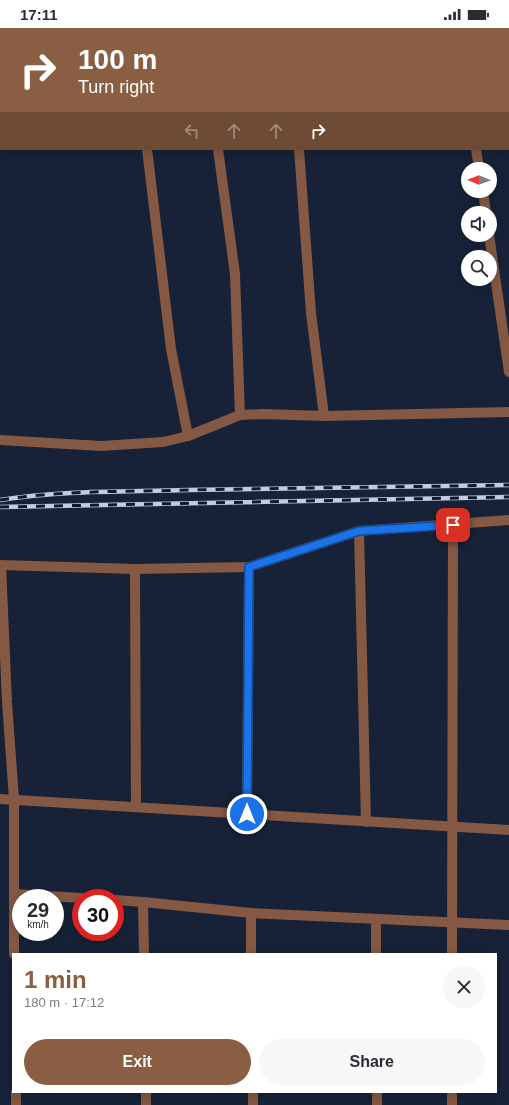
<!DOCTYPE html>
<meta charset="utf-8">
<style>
:root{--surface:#fff;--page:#f7f7f7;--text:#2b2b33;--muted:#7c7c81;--accent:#8a5e42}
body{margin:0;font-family:Arial,sans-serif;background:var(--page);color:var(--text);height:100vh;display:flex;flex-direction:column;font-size:15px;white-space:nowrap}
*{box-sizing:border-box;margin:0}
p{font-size:13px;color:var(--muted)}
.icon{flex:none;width:22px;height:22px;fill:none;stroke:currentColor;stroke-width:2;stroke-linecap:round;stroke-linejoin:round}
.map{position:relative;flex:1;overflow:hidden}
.sheet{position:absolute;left:12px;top:925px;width:485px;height:140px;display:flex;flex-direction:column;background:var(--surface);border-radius:0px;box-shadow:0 2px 10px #0003}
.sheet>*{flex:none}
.banner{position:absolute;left:0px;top:0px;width:509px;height:122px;box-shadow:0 2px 10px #0003;background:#8a5e42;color:#fff;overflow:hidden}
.needle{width:26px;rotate:271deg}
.buttons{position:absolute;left:461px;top:134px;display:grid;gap:8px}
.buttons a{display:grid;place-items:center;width:36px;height:36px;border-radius:50%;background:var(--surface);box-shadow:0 2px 10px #0003;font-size:20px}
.speed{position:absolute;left:12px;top:861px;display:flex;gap:8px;font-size:20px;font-weight:700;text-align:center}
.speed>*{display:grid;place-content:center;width:52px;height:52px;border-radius:50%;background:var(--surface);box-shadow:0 2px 10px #0003;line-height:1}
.speed small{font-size:10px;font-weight:400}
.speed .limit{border:6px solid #d22;background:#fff;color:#111}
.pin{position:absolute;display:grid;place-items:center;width:34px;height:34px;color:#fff;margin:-17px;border-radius:8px;box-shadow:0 2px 6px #0006}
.me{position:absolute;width:44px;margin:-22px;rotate:0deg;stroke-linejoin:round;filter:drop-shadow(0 0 3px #0008)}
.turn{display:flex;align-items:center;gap:14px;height:84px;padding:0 12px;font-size:18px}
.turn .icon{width:52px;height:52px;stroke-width:2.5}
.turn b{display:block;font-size:28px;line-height:34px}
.lanes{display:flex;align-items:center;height:38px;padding:0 12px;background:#0003;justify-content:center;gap:20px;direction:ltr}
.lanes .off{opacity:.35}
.round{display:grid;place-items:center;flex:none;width:42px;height:42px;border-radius:21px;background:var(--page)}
.head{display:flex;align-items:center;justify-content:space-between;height:68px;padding:0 12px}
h1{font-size:24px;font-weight:800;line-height:30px;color:var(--accent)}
.button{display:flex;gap:8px;margin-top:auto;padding:8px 12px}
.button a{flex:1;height:46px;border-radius:24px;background:var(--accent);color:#fff;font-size:16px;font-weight:800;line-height:46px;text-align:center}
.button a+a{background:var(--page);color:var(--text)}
.status{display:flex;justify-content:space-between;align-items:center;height:28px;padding:0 20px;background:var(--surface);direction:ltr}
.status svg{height:11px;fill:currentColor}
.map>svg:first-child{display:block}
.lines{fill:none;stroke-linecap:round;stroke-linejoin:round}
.street{stroke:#845842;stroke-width:10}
.rail-casing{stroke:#c3ccdd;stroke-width:4.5}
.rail{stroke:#0e182e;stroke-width:3;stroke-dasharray:9;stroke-linecap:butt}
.route-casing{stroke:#114b97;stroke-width:10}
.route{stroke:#1a73e8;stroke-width:7}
</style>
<div class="status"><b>17:11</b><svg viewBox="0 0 49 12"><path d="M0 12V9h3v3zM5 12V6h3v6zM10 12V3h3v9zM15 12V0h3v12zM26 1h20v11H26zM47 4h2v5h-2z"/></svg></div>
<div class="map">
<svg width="509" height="1077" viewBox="0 0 509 1077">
<rect width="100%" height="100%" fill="#172238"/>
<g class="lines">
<g class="street">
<polyline points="131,0 131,1"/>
<polyline points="287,0 287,1"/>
<polyline points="459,0 459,1"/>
<polyline points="508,63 509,63"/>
<polyline points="147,121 171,321 188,408"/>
<polyline points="218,121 235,246 240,387"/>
<polyline points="299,121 311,285 324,388"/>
<polyline points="476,121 479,141"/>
<polyline points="483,163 486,185"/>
<polyline points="489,207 509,344"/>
<polyline points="0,412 101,418 163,414 188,408 240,387 263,386 324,388 509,384"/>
<polyline points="359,503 366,794"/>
<polyline points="0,537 135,541 249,539 359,503 509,492"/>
<polyline points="1,537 7,674 14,771 14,926"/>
<polyline points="135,541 136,779"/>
<polyline points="0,771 509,802"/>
<polyline points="247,786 249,539"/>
<polyline points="14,866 81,870"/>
<polyline points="115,872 143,874 251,885 509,897"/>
<polyline points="143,874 144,926"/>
<polyline points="251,885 251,926"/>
<polyline points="376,892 376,926"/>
<polyline points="452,926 453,497"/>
<polyline points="16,1064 16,1077"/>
<polyline points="146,1064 146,1077"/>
<polyline points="253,1064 253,1077"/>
<polyline points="377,1064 377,1077"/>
<polyline points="452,1077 452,1064"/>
</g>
<defs>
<g id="rail">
<path d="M0,472C62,462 125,464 188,462C295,460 402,459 509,457"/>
<polyline points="0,479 509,469"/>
</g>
</defs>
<use href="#rail" class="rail-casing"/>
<use href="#rail" class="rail"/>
</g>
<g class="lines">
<defs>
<polyline id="route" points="247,786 249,539 359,503 453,497"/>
</defs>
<use href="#route" class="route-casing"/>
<use href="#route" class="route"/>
</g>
</svg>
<div class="buttons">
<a><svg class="needle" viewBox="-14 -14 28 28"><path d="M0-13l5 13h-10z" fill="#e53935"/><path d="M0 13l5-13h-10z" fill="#7c7c81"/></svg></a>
<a><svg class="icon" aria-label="sound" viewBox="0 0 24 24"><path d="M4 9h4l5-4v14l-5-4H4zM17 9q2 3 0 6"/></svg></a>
<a><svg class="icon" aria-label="search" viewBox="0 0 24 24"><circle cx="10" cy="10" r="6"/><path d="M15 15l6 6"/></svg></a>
</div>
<div class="speed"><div>29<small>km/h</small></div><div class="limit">30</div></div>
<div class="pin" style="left:453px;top:497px;background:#d93025"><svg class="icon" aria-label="arrive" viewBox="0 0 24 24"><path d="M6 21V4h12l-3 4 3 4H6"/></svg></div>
<svg class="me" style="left:247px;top:786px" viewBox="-20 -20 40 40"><circle r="17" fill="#1a73e8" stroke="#fff" stroke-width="3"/><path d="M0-11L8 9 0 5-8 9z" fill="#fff"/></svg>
<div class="banner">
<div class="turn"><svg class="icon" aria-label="right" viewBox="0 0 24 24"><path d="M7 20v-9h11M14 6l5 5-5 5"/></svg><div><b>100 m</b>Turn right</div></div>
<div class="lanes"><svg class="icon off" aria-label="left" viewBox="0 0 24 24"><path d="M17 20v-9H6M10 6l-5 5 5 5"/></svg><svg class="icon off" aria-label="ahead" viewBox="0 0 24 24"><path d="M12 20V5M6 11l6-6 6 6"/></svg><svg class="icon off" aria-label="ahead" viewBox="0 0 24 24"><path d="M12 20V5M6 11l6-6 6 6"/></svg><svg class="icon" aria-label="right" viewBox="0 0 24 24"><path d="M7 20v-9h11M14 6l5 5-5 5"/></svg></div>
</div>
<section class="sheet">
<div class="head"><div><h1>1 min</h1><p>180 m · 17:12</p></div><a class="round"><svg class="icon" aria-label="close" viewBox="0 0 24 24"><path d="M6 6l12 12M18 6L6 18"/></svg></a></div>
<div class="button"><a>Exit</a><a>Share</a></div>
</section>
</div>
